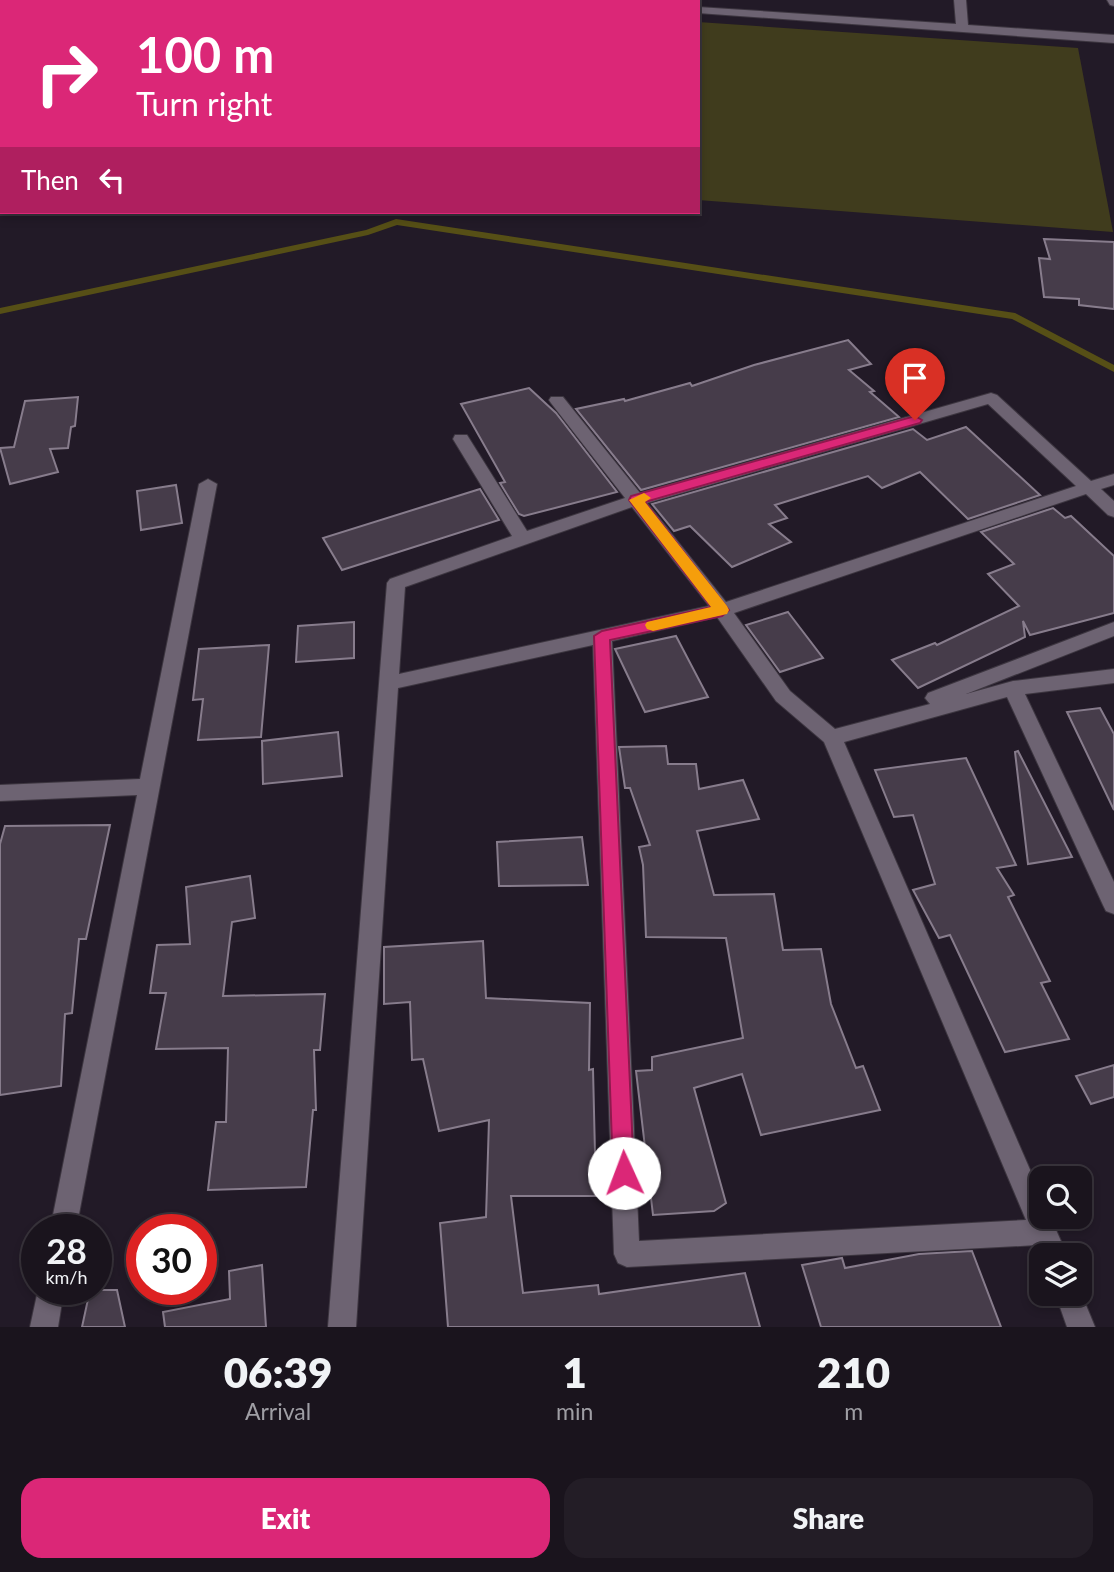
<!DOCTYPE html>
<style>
:root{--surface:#1a141d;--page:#231d26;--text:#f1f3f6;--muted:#9f9ea4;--line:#38333b;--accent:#db2777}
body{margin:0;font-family:Lato,sans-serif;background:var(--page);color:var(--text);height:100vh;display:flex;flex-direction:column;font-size:26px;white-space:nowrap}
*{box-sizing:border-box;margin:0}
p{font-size:23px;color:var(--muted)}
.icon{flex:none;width:38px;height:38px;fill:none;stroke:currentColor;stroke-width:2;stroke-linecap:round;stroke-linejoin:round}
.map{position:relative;height:1327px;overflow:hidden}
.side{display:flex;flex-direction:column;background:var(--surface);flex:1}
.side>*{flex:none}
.hud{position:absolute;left:0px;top:0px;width:700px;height:214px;box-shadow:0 4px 10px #0003,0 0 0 2px var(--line);background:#db2777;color:#fff;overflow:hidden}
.fabs{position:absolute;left:1029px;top:1166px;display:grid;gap:14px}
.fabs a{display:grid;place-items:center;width:63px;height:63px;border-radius:14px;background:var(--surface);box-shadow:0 4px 10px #0003,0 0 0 2px var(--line);font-size:35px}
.speed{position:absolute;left:21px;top:1214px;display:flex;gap:14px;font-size:35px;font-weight:700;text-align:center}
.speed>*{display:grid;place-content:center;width:91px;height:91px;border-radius:50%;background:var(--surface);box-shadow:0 4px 10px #0003,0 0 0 2px var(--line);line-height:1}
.speed small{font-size:18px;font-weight:400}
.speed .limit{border:10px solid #d22;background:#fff;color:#111}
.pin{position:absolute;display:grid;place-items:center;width:60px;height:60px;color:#fff;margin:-72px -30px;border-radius:50% 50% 50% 0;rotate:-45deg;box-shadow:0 0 7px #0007}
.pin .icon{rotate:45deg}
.me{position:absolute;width:77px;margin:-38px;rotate:358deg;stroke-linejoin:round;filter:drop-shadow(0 0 5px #0008)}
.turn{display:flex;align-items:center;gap:24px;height:147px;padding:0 21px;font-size:32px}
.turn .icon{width:91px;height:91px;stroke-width:2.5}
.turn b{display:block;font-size:49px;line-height:60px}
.then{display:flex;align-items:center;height:66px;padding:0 21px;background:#0003;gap:14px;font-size:26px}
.eta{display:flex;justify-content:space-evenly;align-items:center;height:119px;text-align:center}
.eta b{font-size:42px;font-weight:800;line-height:49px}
.button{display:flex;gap:14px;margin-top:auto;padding:14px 21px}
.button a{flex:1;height:80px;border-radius:21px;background:var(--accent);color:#fff;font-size:28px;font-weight:800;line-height:80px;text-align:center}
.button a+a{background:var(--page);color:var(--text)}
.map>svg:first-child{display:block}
.green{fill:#403c1d}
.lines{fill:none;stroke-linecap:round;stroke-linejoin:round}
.stream{fill:#564f16;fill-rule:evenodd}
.building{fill:#463c4a;stroke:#877c8c;stroke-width:2}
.minor-casing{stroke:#3d3640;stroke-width:2}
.minor{fill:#6d6372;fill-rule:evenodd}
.route{fill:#db2777;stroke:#8e194d;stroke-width:2}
.slow{fill:#f59e0b}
</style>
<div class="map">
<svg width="1114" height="1327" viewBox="0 0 1114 1327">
<rect width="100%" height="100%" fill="#221a27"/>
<polygon class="green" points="698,22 1078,48 1113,232 698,200"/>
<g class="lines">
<polygon class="stream" points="396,219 1015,313 1114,365 1114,372 1012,319 397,225 368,235 0,314 0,308 366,230"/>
</g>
<g class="building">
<polygon points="1044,239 1114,242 1114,309 1079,305 1079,299 1044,297 1039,258 1050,259"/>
<polygon points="848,340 871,364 849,370 874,391 870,392 899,417 641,490 576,409 624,399 625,401 690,383 692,386 754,365"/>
<polygon points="529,388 556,413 617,492 524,516 519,514 500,483 505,482 461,404"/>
<polygon points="78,397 75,426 71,427 68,448 50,449 58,472 10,484 0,448 14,447 25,401"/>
<polygon points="966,427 1040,495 968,519 920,472 882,488 868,476 775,505 787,518 769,524 791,542 732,567 690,526 674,531 652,504 913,429 927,440"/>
<polygon points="176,485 182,523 141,530 137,491"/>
<polygon points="480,489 499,520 342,570 323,538"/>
<polygon points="1053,508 1065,518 1071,516 1114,556 1114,613 1030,635 1023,621 1025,637 918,688 892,660 935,643 937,645 1019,606 988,574 1014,564 981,532"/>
<polygon points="788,612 823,658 780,672 746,625"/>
<polygon points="354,622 354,658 296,662 298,626"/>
<polygon points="676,636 708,697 645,712 615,649"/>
<polygon points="269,645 261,737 198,740 203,699 193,700 199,649"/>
<polygon points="1100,708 1114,734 1114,810 1067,712"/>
<polygon points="338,732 342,776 263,784 262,741"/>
<polygon points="666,746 668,764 696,764 699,789 743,780 759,819 697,831 714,895 774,894 783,950 821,949 831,1004 856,1068 863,1066 880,1110 761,1135 742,1074 694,1088 726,1203 714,1211 653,1215 636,1071 652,1070 652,1057 743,1038 726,938 646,937 643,865 639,847 650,845 630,788 625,788 619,747"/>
<polygon points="1018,751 1072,857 1028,864 1015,752"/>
<polygon points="966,758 1016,865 997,868 1014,895 1008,897 1050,981 1041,983 1069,1039 1005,1052 950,935 939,938 913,890 935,884 913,815 894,817 875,770"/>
<polygon points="110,825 86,939 79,939 72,1013 65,1014 61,1086 0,1095 0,844 5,826"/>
<polygon points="582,837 588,885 499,886 497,842"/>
<polygon points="250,876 255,918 232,922 223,996 325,994 320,1050 314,1050 316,1110 313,1110 306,1187 208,1190 216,1122 226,1122 228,1048 156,1049 166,993 150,993 157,945 190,944 186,887"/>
<polygon points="483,941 486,998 590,1003 589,1070 593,1069 596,1196 511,1196 523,1293 598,1285 599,1294 745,1273 760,1327 448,1327 440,1223 486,1217 489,1120 439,1131 423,1059 412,1060 410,1002 384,1004 384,947"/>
<polygon points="1114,1065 1114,1097 1091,1104 1076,1076"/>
<polygon points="972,1251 1001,1327 821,1327 802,1265 842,1258 845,1268 919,1254"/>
<polygon points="262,1265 266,1327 165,1327 163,1312 230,1299 229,1271"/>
<polygon points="90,1290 117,1290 125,1327 82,1327"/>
</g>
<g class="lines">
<defs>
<g id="minor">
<polygon points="311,0 323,0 310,2"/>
<polygon points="541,0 578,0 580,2 542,2"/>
<rect x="622" y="0" width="12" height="2"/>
<polygon points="954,0 966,0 968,25 1114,35 1114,43 698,13 698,7 956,24"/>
<polygon points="1107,0 1114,0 1114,6 1110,5"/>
<rect x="0" y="45" width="2" height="8"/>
<rect x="0" y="156" width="2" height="8"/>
<path d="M991,393L997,395L1091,481L1114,474V485L1101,489L1114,501V517L1108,515L1086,494L734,613L790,691L835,729L930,704L925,698L928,693L1114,622V636L966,694L1013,681L1114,669V683L1025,694L1114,882V914L1106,911L1103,905L1007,697L844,742L1041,1195V1216H1050L1067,1255L1041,1256L1037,1245L627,1267L618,1263L614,1254L593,645L398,688L356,1327H328L387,583L390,579L512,536L453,439L455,435H467L527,531L625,498L551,403L549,400L551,397H563L640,493ZM988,404L1076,486L726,602L647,503ZM632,507L709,606L399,674L405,587ZM717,617L776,701L824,742L1026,1220L639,1241L612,641Z"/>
<polygon points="208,479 217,484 76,1230 50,1230 137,795 0,801 0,785 140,779 199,484"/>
<polygon points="1080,1289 1081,1293 1095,1327 1067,1327 1055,1293 1080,1293"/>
<polygon points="38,1290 64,1290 58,1327 30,1327"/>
</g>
</defs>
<use href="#minor" class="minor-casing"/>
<use href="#minor" class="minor"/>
</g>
<polygon class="route" points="915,416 922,420 920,423 645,502 729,610 722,616 610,640 634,1173 631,1180 624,1183 616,1180 613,1173 594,636 602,631 711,607 629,500 631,496"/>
<polygon class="slow" points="644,493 651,498 645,502 727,606 729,610 727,614 653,631 647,629 645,625 647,622 711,607 629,500"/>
</svg>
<div class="fabs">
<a><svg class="icon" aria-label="search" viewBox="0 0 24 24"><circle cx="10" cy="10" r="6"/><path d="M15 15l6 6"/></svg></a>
<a><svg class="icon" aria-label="layers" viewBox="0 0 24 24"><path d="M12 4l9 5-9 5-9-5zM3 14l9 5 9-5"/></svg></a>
</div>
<div class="speed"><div>28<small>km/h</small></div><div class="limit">30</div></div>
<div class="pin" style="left:915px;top:420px;background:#d93025"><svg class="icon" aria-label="arrive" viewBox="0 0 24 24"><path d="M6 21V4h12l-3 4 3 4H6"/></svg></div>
<svg class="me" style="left:624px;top:1173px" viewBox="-20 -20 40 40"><circle r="19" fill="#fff"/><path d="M0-13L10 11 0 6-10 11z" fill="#db2777"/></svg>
<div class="hud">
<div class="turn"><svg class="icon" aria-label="right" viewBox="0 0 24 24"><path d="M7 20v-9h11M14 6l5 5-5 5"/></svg><div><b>100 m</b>Turn right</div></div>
<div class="then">Then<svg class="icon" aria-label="left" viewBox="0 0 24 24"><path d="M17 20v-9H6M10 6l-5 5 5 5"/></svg></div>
</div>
</div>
<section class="side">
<div class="eta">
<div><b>06:39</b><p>Arrival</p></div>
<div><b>1</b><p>min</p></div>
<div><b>210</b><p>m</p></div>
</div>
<div class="button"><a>Exit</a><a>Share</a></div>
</section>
